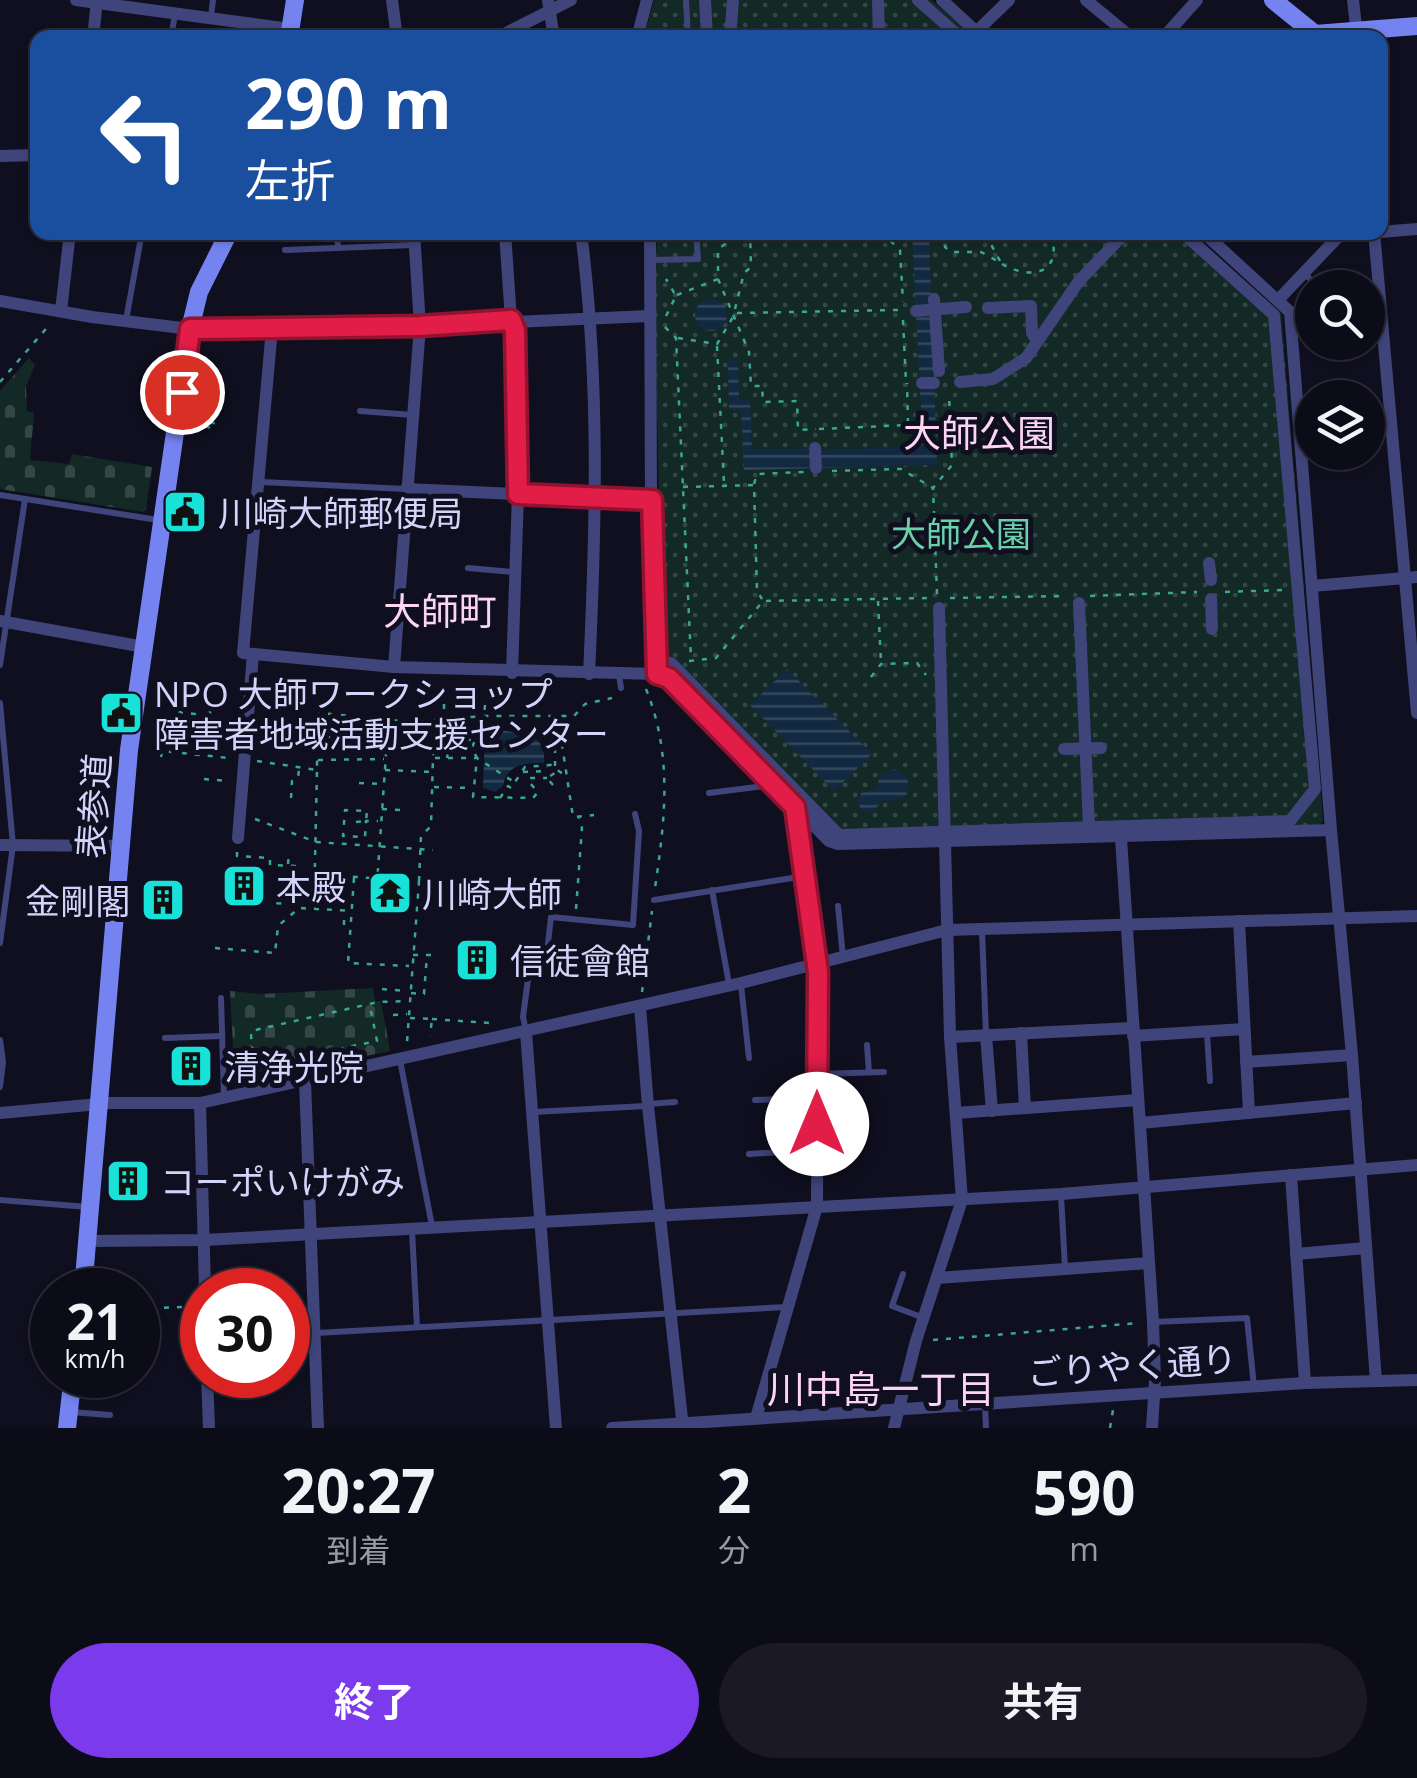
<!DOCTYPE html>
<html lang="ja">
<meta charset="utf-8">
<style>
:root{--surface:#0c0b18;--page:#1a1925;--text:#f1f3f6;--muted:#9a9ba2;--line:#2c2b37;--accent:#7c3aed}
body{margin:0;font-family:"Open Sans","Noto Sans JP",sans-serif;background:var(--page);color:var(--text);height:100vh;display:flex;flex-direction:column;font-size:38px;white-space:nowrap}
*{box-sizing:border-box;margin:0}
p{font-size:32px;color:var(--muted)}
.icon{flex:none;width:55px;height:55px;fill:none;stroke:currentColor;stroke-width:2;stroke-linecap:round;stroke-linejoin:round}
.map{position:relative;height:1428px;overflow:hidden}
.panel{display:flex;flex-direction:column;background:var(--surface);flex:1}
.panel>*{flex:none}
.guide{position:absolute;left:30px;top:30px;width:1358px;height:210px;border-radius:20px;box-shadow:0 2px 8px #0004,0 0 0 2px var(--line);background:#1a4fa0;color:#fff;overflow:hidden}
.buttons{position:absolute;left:1295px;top:270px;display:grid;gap:20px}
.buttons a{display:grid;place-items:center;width:90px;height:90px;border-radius:50%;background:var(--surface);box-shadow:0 2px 8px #0004,0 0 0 2px var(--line);font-size:50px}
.speed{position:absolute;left:30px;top:1268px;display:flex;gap:20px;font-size:50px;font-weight:700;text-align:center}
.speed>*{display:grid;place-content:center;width:130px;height:130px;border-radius:50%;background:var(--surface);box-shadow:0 2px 8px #0004,0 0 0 2px var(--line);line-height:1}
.speed small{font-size:25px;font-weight:400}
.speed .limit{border:15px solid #d22;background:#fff;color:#111}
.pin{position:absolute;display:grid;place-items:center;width:85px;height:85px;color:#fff;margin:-42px;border:5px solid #fff;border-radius:50%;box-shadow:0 2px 10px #0007}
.me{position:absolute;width:110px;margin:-55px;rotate:0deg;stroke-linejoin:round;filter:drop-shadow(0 0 8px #0008)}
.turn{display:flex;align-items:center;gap:35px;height:210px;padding:0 50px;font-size:45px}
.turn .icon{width:130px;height:130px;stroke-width:2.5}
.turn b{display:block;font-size:70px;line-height:85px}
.eta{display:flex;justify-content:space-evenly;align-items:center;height:170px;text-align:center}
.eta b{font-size:60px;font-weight:700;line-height:70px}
.primary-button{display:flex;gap:20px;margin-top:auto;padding:20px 50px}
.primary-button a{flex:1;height:115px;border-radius:60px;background:var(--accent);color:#fff;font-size:40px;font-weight:700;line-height:115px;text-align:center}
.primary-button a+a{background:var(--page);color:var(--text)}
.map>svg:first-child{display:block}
.cemetery{fill:url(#cemetery-stones)}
.park{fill:url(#park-dots)}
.water{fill:url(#water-rules)}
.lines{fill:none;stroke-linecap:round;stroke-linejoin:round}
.path{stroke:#3aa790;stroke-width:2.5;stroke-dasharray:5 8;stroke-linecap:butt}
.lane{stroke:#3f457a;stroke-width:6}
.street{stroke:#3f457a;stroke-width:12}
.secondary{stroke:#7483f0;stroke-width:18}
.route-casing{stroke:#92132f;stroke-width:25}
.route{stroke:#e11d48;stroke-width:18}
.labels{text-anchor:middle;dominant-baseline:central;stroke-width:10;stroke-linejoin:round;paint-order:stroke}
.poi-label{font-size:35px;fill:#d3d4fa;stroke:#100f20;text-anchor:start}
.park-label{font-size:35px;fill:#67d2a8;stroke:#100f20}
.street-label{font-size:35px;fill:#d3d4fa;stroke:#100f20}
.neighbourhood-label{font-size:38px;fill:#fbd5f2;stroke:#100f20}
</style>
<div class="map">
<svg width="1417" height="1428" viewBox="0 0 1417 1428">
<defs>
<pattern id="cemetery-stones" width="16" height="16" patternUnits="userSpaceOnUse" patternTransform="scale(2.5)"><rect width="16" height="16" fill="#132925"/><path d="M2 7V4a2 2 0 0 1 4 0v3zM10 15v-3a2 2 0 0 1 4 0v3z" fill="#344746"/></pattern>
<pattern id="park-dots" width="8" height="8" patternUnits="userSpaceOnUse" patternTransform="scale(2.5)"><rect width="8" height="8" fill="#132925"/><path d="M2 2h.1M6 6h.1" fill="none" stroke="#344746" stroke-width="1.8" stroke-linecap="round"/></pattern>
<pattern id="water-rules" width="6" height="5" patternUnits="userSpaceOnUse" patternTransform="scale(2.5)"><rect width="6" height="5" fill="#122a41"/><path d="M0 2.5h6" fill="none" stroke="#34485d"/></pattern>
</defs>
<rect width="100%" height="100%" fill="#100f20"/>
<g class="cemetery">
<polygon points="29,358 35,365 26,386 27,411 34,413 30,460 69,464 72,454 152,467 146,509 143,512 0,489 0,391"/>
<polygon points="373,988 375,1001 381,1001 390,1051 235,1083 230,991 261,994"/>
</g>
<g class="park">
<polygon points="654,0 932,0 974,37 644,38"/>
<polygon points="657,233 1191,233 1281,313 1323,821 1319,826 834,839 663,663 655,327"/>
</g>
<g class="water">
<polygon points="912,233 929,233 937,465 744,470 741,410 729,410 728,360 738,360 739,400 750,400 752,450 816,448 818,451 909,446 922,429"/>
<circle cx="711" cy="315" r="16"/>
<polygon points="787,669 872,754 834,791 750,705"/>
<path d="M493,729C518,734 547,730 544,763C525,763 506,764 503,786L495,792L483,788L485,735Z"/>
<polygon points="894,769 906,776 909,785 906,796 895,801 883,800 872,813 861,810 858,802 861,793 876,790 880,776"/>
</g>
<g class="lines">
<g class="path">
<polyline points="881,232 900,250 903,302"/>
<polyline points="947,232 945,247 951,252 981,252 1001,263 986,235"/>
<polyline points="983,232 995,232"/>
<path d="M1006,232C1020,247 1037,241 1053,232"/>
<path d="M1002,264C1017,273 1046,280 1053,257C1055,250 1052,241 1054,232"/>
<polyline points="718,279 749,352 751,386 762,386 763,402 797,401 798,430 816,429"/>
<polyline points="677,295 718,279 718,249 725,244 725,232"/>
<polyline points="735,309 744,273 751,267 750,232"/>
<polyline points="737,313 899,310"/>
<polyline points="666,316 676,296 666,279"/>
<polyline points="903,320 906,382"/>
<polyline points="665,327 676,338 691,659"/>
<polyline points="678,338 717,344 733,317"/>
<polyline points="717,346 724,483"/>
<polyline points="0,382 51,323"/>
<polyline points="193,422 214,429"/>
<polyline points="197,423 215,423"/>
<polyline points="819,429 908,425 907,383"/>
<polyline points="832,471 901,469 933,488"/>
<polyline points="754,484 757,474 804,472"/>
<polyline points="683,487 754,485 757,591 762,599"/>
<polyline points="935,542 990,512"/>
<polyline points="1225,592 1282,590"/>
<polyline points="937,594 933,488 952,465 949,394"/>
<polyline points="1090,596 1197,592"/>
<polyline points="950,598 1067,596"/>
<polyline points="878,601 881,663"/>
<polyline points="689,661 716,658 763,601 929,598"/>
<polyline points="871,677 881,664 917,663 926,675"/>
<path d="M646,689C673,756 665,819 655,888"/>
<polyline points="182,694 186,699 185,711"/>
<polyline points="444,704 444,718"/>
<polyline points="485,705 484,716 472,748 477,758 473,797 533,798 538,792 528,781 530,778 547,778"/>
<polyline points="178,712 195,714 194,721"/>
<polyline points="558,718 573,817 594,815"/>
<polyline points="210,728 210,706"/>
<polyline points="167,730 175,731 188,722 234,725"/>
<polyline points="312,735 329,737 329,757"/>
<polyline points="191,742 199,742"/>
<polyline points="453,742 474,739"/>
<polyline points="262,743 309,747 320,713 411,722 484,716 574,716 585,704 612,698"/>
<polyline points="173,752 174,732"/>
<polyline points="195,753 198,723"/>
<polyline points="161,757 162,751 229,758"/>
<polyline points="435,758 477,758 514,782"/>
<polyline points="447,758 454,718"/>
<polyline points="318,760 384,759"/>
<polyline points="257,761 317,770 317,761 309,747"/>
<polyline points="555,766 555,747 561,742"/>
<polyline points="385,770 432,772"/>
<polyline points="523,772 545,771 546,767"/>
<polyline points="204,779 229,781"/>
<polyline points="359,783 381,784"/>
<polyline points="553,785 547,778 558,771"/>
<polyline points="434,787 471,788"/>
<polyline points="291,798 292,781 298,778 299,769"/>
<polyline points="500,798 508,786 511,788 525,767 551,765 568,778"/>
<polyline points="382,809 402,810"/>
<polyline points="255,819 316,842 433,850"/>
<polyline points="356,822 366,821 367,811 345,810 343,836 365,837 366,821 378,821"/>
<polyline points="237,852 237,856 270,858 270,865 295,866 291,904 274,903"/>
<polyline points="288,864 289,853"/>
<polyline points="294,878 307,879 307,873 419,882 407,1042"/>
<polyline points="354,878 348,963 409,966"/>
<polyline points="419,881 421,836 431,826 434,723"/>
<polyline points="314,907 317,770"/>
<polyline points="576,909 582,828 579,818"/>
<polyline points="375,912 391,683"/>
<polyline points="344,925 344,912"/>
<polyline points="215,948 275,953 278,926 299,908 352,911"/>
<polyline points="413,955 432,955"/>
<polyline points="382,989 408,991"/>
<polyline points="642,992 652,911"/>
<polyline points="411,993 424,994 427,955"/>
<polyline points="393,1015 407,1014"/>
<polyline points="410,1018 432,1019 430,1036"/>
<polyline points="432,1019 490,1023"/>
<polyline points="252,1061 255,1066 377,1041 370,1006"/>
<polyline points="235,1063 252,1061 251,1031 378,1002 407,1001"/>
<polyline points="138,1309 202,1306"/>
<polyline points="933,1340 1139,1323"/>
<polyline points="1110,1428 1113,1410"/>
</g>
<g class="lane">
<polyline points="686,0 688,38"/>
<polyline points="211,17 213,0"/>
<polyline points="171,38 175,14"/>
<polyline points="337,232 338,248"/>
<polyline points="285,250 413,245"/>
<polyline points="651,260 698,259 696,232"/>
<polyline points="1305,274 1319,288"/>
<polyline points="126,320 142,232"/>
<polyline points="360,411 413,415"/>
<polyline points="261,482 406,489"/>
<polyline points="0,495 158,520"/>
<polyline points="468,568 514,572"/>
<polyline points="0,665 25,499"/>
<polyline points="619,675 621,688"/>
<polyline points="0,703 13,845 0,943"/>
<polyline points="709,793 772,785"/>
<polyline points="712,890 729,984"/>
<polyline points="654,900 805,876"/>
<polyline points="838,906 843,957"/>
<polyline points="982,930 986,1035"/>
<polyline points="741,985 749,1058"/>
<polyline points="221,998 224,1097"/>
<polyline points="526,1031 523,1017 528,979 545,969 551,917 633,925 639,831 635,814"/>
<polyline points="1207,1033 1210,1081"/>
<polyline points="165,1038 221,1036"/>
<polyline points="0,1040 3,1062 0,1087"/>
<polyline points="867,1045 869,1072"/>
<polyline points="400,1060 432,1226"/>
<polyline points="819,1074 884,1072"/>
<polyline points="755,1100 816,1098"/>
<polyline points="648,1104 675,1102"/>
<polyline points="533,1112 646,1106"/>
<polyline points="749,1154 817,1150"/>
<polyline points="1061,1195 1065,1268"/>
<polyline points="0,1200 88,1207"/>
<polyline points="412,1230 417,1327"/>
<polyline points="903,1274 892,1306 924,1318"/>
<polyline points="1154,1322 1247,1318 1254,1387"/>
<polyline points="316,1333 786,1307"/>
<polyline points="985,1406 986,1428"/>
<polyline points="70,1412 110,1415"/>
</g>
<g class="street">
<polyline points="76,0 290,29"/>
<polyline points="392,0 397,38"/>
<polyline points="548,0 554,38"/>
<polyline points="705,0 707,38"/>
<polyline points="878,0 879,38"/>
<polyline points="918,0 961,38"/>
<polyline points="942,0 983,38"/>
<polyline points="1086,0 1132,38"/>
<polyline points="1353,0 1357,35"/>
<polyline points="731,27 733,0"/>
<polyline points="976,32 1009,0"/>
<polyline points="93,38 97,0"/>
<polyline points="496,38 571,0"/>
<polyline points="637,38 647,0"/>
<polyline points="1163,38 1197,0"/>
<polyline points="0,156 38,155"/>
<polyline points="505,232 511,320 515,330 518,494 512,673"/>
<path d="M581,232C600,380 596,526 589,674"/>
<polyline points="650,232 651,500 657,674 669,679 829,841 838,844 1331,830 1290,312 1203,232"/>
<polyline points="1374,232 1417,713"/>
<polyline points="1380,232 1417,229"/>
<polyline points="934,299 939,371"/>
<polyline points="1279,299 1339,236 1379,232"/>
<polyline points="0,301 92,317 190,329 420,326 649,316"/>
<polyline points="988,308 1031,306 1032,333 1037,340"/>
<polyline points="61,311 70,232"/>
<polyline points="916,311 966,307"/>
<polyline points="960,382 993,379 1026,358 1079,281 1126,232"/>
<polyline points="922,383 934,383"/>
<polyline points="815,448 816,468"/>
<polyline points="406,489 651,500"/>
<polyline points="1209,563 1211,580"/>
<polyline points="1312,586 1417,577"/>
<polyline points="1211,599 1212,629"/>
<polyline points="1079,603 1089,827"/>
<polyline points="0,621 144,647"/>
<polyline points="253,654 394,667 657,674"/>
<polyline points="253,654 243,653 272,328"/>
<polyline points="671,663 839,835 1290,821 1315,789 1274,315 1182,232"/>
<polyline points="394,667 420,326 414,232"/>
<polyline points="1064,749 1101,748"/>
<polyline points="1331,830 1352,1055 1376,1381"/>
<polyline points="238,838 253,654"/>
<polyline points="1121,838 1153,1322 1155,1380 1152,1428"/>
<polyline points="0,845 123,846"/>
<polyline points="1239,921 1249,1113"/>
<polyline points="640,1006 648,1106 683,1428"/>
<polyline points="526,1032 556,1428"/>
<polyline points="1021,1033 1025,1108"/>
<polyline points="986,1035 992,1111"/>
<polyline points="1133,1036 1244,1029"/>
<polyline points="950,1037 1132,1028"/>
<polyline points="1246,1062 1352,1055"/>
<polyline points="305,1081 318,1428"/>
<polyline points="200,1103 205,1290"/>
<polyline points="0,1113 110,1103 200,1103 741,983 947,930 1417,916"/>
<polyline points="956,1113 1138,1100"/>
<polyline points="1140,1123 1356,1103"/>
<polyline points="1291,1175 1305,1383"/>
<polyline points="89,1241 204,1240 1061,1194 1417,1165"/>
<polyline points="1296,1254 1366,1248"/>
<polyline points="937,1278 1149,1263"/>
<polyline points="207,1375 209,1428"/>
<polyline points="756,1418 817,1206 818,972 795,807"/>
<polyline points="612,1428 1305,1383 1417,1380"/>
<polyline points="894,1428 916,1341 962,1200 950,1037 939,608"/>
</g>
<g class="secondary">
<polyline points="1273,0 1315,34 1417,26"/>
<polyline points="289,38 295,0"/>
<polyline points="83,1290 129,750 190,329 199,292 229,232"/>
<polyline points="67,1428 73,1375"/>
</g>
</g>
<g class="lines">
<defs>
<polyline id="route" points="182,392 190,329 420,326 511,320 515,330 518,494 652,500 657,674 669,678 795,807 818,972 817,1124"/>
</defs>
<use href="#route" class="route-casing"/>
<use href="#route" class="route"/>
</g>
<defs>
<symbol id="civic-square" viewBox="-11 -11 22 22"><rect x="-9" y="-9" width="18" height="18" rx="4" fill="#18e1d8" stroke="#100f20"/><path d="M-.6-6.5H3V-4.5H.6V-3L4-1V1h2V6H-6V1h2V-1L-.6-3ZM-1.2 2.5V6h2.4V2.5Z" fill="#111"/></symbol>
<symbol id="building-square" viewBox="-11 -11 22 22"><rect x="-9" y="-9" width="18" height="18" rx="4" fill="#18e1d8" stroke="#100f20"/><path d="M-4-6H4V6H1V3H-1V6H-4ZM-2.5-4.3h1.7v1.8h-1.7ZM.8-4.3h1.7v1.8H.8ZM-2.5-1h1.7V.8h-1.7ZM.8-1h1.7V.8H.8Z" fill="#111"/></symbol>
<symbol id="temple-square" viewBox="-11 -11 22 22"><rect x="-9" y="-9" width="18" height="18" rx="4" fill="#18e1d8" stroke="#100f20"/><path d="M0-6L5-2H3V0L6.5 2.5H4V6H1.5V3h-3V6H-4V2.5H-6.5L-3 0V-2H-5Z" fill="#111"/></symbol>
</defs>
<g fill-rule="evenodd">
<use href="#civic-square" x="160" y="487" width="50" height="50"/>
<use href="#civic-square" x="96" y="688" width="50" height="50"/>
<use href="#building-square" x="219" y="861" width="50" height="50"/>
<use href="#temple-square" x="365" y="868" width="50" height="50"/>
<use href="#building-square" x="138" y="875" width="50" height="50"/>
<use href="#building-square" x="452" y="935" width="50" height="50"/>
<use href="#building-square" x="166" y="1041" width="50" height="50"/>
<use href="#building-square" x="103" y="1156" width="50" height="50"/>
</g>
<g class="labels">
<g class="poi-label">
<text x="218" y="512">川崎大師郵便局</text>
<text x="154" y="693">NPO 大師ワークショップ<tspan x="154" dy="40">障害者地域活動支援センター</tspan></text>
<text x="276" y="886">本殿</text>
<text x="422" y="893">川崎大師</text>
<text x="130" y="900" text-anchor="end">金剛閣</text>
<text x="510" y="960">信徒會館</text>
<text x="224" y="1066">清浄光院</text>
<text x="160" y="1181">コーポいけがみ</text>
</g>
<g class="park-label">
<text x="961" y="533">大師公園</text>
</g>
<g class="street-label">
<text transform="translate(93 806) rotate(-86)">表参道</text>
<text transform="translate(1132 1365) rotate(-4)">ごりやく通り</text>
</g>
<g class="neighbourhood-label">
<text x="979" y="432">大師公園</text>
<text x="440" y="610">大師町</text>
<text x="881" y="1388">川中島一丁目</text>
</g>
</g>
</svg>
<div class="buttons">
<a><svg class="icon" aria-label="search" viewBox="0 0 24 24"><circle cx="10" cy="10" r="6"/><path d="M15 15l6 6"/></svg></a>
<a><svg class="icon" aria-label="layers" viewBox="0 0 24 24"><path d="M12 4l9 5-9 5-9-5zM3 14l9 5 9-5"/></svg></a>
</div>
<div class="speed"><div>21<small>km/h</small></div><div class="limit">30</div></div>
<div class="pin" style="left:182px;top:392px;background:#d93025"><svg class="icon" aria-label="arrive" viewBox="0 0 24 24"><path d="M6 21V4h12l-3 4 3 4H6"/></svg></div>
<svg class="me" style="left:817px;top:1124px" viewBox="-20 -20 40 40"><circle r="19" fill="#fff"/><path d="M0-13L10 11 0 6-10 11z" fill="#e11d48"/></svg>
<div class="guide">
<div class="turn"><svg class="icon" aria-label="left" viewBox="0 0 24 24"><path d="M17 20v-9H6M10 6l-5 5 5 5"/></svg><div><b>290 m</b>左折</div></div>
</div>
</div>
<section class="panel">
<div class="eta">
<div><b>20:27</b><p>到着</p></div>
<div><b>2</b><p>分</p></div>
<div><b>590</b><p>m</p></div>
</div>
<div class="primary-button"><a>終了</a><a>共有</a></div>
</section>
